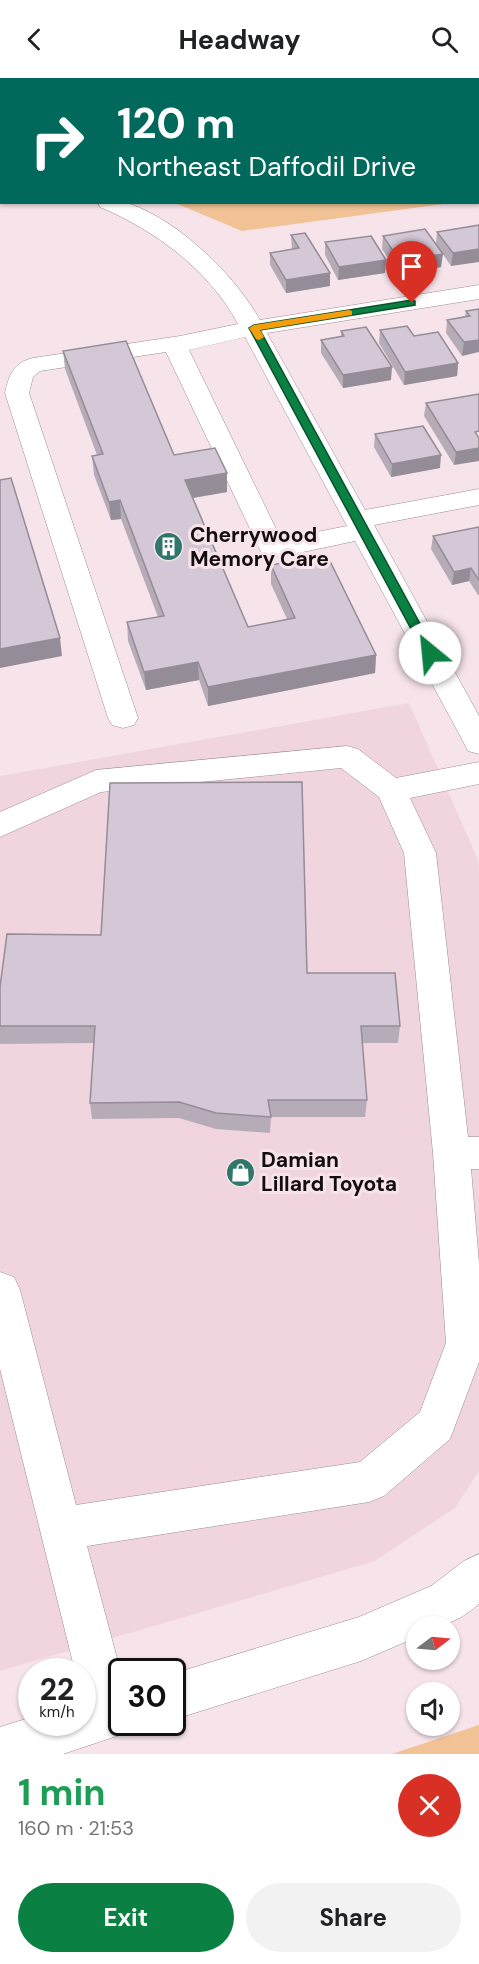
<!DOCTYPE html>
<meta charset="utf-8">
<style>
:root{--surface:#fff;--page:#f2f2f2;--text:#202124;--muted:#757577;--accent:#0b8043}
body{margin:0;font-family:"DM Sans",sans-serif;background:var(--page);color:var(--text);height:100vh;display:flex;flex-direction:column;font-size:22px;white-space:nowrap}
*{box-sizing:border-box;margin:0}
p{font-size:20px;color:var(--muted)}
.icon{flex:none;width:33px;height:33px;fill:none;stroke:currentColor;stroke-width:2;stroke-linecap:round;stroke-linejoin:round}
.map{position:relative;height:1676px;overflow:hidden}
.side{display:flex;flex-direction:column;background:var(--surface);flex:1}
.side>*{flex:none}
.banner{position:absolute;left:0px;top:0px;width:480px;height:126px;box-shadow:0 2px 4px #0004;background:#00695c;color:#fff;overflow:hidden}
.needle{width:39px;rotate:74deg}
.controls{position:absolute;left:406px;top:1538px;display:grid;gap:12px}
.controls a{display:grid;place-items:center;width:54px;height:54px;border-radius:50%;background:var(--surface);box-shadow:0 2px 4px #0004;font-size:30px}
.speed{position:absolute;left:18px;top:1580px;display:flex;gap:12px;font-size:30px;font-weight:700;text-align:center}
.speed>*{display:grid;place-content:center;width:78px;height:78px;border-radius:50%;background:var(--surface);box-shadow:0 2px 4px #0004;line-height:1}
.speed small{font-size:15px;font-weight:400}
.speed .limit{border:3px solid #111;border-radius:9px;background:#fff;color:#111}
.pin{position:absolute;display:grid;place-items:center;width:51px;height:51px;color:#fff;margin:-62px -26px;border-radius:50% 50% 50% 0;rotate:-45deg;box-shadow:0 0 6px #0007}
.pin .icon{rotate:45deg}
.me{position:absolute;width:66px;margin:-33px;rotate:332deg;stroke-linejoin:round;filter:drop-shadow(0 0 4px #0008)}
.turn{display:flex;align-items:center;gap:21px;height:126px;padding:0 18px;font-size:27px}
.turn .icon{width:78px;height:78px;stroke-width:2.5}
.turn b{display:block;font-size:42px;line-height:51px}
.round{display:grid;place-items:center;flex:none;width:63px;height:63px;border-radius:32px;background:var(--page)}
.overview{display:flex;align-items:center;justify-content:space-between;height:102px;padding:0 18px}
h1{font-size:36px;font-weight:700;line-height:45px;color:#1e9e55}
.button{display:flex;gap:12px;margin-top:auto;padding:12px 18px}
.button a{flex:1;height:69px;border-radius:36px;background:var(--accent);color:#fff;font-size:24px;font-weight:700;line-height:69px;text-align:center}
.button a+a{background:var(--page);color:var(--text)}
header{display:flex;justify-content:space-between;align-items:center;height:78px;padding:0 18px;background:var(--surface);font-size:27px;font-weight:700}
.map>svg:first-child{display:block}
.built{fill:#f0d5de}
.green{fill:#f0c295}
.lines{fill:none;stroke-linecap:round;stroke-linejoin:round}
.minor-casing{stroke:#9e8c92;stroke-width:1}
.minor{fill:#fff;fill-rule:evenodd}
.wall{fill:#b6acb8}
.shaded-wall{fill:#948c96}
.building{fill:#d4c8d6;stroke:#948c96;stroke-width:1.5}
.route{fill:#0b8043;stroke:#07532c;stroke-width:1.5}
.slow{fill:#f59e0b}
.labels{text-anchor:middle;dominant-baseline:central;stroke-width:6;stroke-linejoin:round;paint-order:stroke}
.poi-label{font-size:21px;font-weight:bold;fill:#140d10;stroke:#f7e4ea;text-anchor:start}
</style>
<header><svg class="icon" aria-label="back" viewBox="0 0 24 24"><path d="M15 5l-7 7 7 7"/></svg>Headway<svg class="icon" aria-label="search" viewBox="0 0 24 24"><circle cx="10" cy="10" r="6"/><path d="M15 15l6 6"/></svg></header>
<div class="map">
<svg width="479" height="1676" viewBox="0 0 479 1676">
<rect width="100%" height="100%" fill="#f7e4ea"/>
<polygon class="built" points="409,625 478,782 479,795 479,1393 455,1430 375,1483 0,1593 0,698"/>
<g class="green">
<polygon points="0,0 479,0 479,121 478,2 2,2 1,83"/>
<polygon points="175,125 451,125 242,153"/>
<polygon points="479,1647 479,1676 392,1676"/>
</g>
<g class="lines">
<defs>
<g id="minor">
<rect x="0" y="86" width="2" height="12"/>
<path d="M98,124C108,124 121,122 130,126C179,143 235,197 260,242L479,207V221L267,255L365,432L479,411V427L374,447L479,638V676L468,673L464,665L355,463L279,479L261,474L166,274L40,293L33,299L29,315L138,640L134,647L123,650L112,647L108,640L5,315C9,297 13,285 33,280L180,258L238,246C209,192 156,153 100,129ZM245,259L347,448L281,461L189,272Z"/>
<polygon points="347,668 358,671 396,700 479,684 479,706 410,720 436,775 468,1059 479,1059 479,1091 471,1091 479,1185 479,1284 450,1361 384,1418 369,1424 87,1468 122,1599 122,1644 141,1644 138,1651 63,1676 0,1676 0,1649 32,1639 32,1644 82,1644 82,1593 75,1593 0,1291 0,1194 14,1199 20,1212 76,1427 360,1384 420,1334 446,1265 433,1075 404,775 379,719 341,690 101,714 0,759 0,734 96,692"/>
<path d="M479,1476V1526C456,1545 446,1548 417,1548V1559L361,1583L172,1642V1596L359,1539L431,1508L464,1483Z"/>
</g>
</defs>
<use href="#minor" class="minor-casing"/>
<use href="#minor" class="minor"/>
</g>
<g class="wall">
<polygon points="479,147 451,188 436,166 437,154"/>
<polygon points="291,157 330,208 286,215 270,187 270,175 292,171"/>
<polygon points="383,158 441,189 399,196 382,171"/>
<polygon points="325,164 386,182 385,195 338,202 325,177"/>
<polygon points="479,231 462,278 446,255 447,242 465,238 466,233"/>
<polygon points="380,252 414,258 458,285 457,298 404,307 379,265"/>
<polygon points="341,253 391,302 343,310 321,275 321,262 341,258"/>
<polygon points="63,273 174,377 227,414 193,420 248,549 287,541 271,506 271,487 376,577 375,595 208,628 199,602 146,612 128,563 127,544 158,539 121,441 111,442 94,397 92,378 97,377 65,291"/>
<polygon points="479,316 454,387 424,338 426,325"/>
<polygon points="375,356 440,390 391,399 374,369"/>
<polygon points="479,449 479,517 478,517 469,503 452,507 431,471 433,458"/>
<polygon points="307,895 400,948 398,965 362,965 367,1022 365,1039 271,1039 270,1055 216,1051 179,1040 92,1041 90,1025 94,965 0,966 0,909"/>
</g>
<g class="shaded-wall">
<polygon points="479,171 479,184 451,188 453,175"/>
<polygon points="443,176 441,189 399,196 400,183"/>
<polygon points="386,182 385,195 338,202 339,189"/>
<polygon points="330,195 330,208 286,215 286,202"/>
<polygon points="479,262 479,274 462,278 464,264"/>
<polygon points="458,285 457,298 404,307 405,294"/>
<polygon points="392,289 391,302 343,310 343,297"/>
<polygon points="479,370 479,383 454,387 456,374"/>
<polygon points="441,377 440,390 391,399 392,386"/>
<polygon points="227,395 227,414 186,421 185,402"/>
<polygon points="120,422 121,441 111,442 109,424"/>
<polygon points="471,490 469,503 452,507 454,494"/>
<polygon points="60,560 62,578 0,590 0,571"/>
<polygon points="376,577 375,595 208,628 208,609"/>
<polygon points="198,584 199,602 146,612 144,594"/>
</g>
<g class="building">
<polygon points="479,147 479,171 453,175 437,154"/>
<polygon points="425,151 443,176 400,183 383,158"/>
<polygon points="305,155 330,195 286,202 270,175 299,170 291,157"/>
<polygon points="371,158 386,182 339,189 325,164"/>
<polygon points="479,231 479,262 464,264 447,242 470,238 466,233"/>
<polygon points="407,248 414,258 438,254 458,285 405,294 380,252"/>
<polygon points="366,249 392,289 343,297 321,262 344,258 341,253"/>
<polygon points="126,263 174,377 215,370 227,395 185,402 248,549 295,540 271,487 327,477 376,577 208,609 198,584 144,594 127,544 164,538 120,422 109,424 92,378 103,376 63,273"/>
<polygon points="479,316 479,353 475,354 479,360 479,370 456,374 426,325"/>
<polygon points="423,348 441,377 392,386 375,356"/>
<polygon points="11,400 60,560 0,571 0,402"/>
<polygon points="479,449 479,502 471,490 454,494 433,458"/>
<polygon points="302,704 307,895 395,895 400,948 361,948 367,1022 268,1022 271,1039 216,1035 179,1024 90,1025 95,948 0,948 0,909 7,856 101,857 110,705"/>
</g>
<polygon class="route" points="412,222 415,223 415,227 260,252 436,575 430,579 424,575 249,250 254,247"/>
<polygon class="slow" points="349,232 352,233 352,237 260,252 264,259 259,262 256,261 249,250 254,247"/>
<defs>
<symbol id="building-disc" viewBox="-11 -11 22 22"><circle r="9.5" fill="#30766b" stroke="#f7e4ea"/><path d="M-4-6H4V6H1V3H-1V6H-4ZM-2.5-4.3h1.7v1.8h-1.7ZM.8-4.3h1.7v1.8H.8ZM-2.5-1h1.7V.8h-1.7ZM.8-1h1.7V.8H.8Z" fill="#fff"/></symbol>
<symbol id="shop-disc" viewBox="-11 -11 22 22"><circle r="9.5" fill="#30766b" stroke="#f7e4ea"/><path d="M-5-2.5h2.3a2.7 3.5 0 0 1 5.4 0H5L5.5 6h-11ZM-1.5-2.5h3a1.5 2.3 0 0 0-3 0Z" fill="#fff"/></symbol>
</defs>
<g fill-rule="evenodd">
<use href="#building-disc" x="152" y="452" width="33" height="33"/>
<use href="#shop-disc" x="224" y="1078" width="33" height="33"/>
</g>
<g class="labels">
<g class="poi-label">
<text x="190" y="457">Cherrywood<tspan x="190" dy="24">Memory Care</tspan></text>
<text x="261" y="1082">Damian<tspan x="261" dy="24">Lillard Toyota</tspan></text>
</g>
</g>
</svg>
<div class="controls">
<a><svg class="needle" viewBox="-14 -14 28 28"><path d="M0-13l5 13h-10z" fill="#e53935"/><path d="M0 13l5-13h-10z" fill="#757577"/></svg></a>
<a><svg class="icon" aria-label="sound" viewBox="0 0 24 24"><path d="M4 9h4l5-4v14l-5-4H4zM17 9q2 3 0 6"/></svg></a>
</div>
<div class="speed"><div>22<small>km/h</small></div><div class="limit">30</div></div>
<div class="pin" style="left:412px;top:225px;background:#d93025"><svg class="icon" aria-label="arrive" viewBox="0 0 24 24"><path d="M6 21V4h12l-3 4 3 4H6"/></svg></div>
<svg class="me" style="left:430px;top:575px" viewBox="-20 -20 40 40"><circle r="19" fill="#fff"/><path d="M0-13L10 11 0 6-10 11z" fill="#0b8043"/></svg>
<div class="banner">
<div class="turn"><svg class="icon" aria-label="right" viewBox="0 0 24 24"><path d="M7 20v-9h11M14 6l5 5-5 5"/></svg><div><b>120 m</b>Northeast Daffodil Drive</div></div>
</div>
</div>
<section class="side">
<div class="overview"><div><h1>1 min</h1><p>160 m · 21:53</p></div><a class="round" style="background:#d93025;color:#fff"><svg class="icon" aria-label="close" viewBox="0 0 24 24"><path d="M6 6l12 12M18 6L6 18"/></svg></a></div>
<div class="button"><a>Exit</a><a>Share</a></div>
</section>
